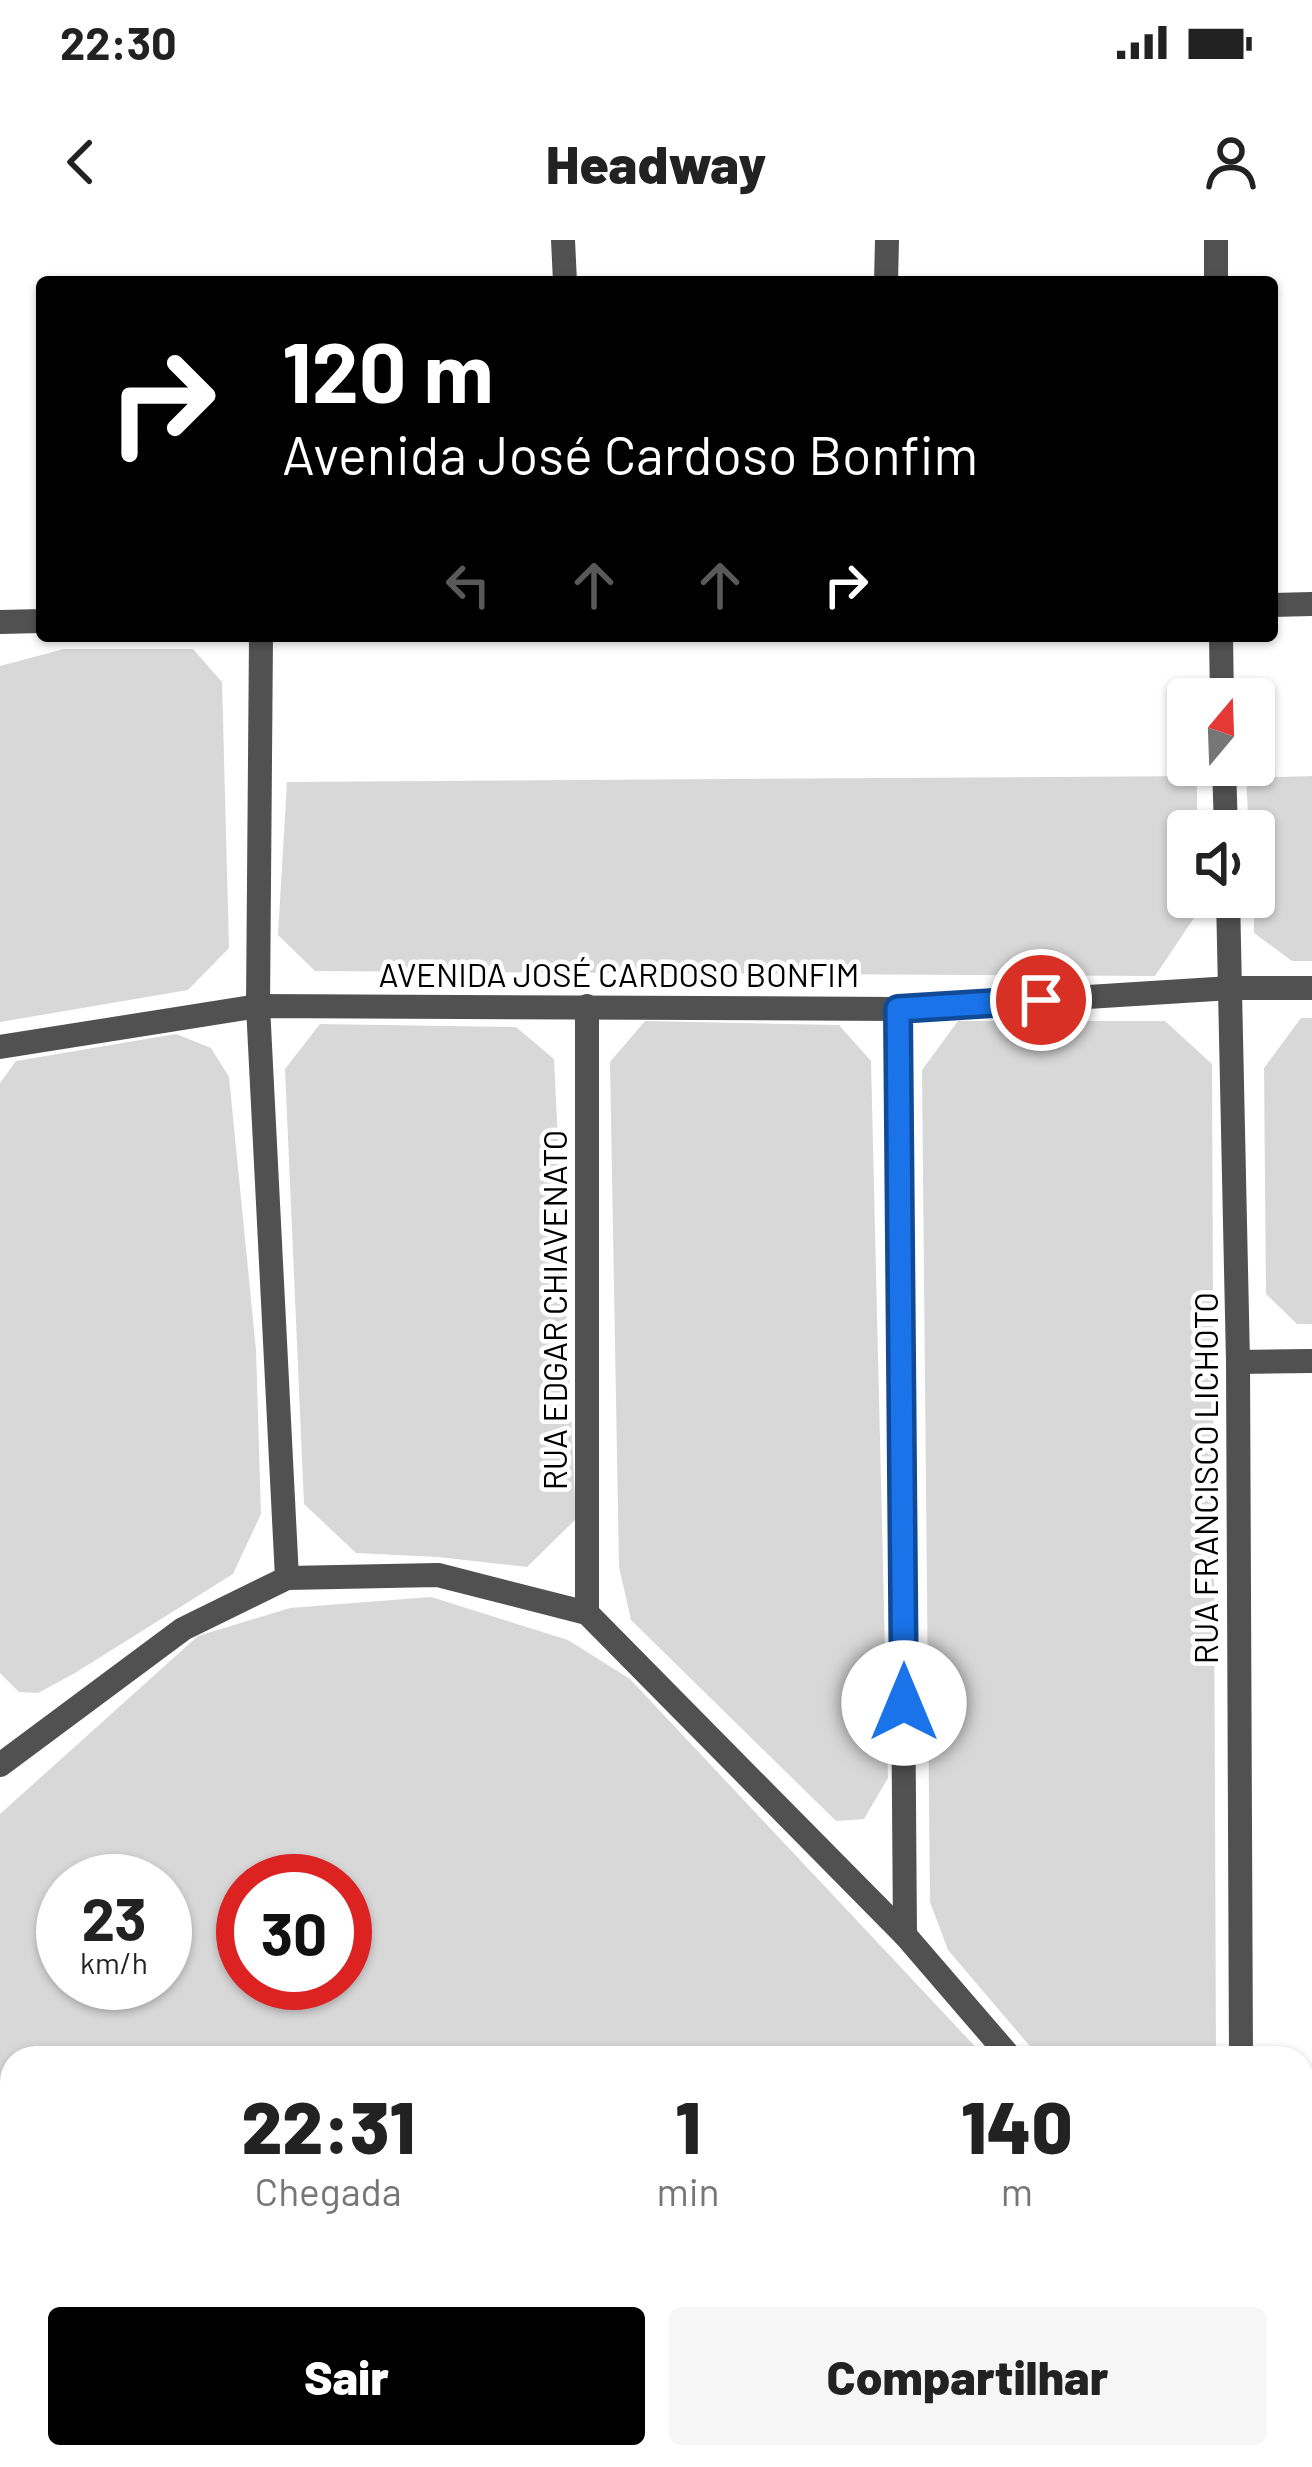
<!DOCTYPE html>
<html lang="pt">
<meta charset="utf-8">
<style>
:root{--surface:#fff;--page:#f6f6f6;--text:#222;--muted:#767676;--accent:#000}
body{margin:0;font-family:Barlow,sans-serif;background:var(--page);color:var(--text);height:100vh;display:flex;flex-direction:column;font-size:45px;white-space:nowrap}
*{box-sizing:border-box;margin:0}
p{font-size:39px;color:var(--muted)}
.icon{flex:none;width:66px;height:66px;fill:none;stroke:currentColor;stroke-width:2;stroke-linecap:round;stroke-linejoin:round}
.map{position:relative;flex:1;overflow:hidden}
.drawer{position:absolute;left:0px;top:1806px;width:1314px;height:423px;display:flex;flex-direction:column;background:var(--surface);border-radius:36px 36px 0 0;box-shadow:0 3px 9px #0004}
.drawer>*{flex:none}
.guide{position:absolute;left:36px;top:36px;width:1242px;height:366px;border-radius:12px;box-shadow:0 3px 9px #0004;background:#000;color:#fff;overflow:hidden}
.needle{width:78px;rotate:19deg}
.fabs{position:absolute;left:1167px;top:438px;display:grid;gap:24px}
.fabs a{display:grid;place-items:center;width:108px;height:108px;border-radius:12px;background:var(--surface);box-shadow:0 3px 9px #0004;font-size:60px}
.speed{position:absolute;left:36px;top:1614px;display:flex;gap:24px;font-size:60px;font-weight:700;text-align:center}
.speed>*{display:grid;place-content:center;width:156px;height:156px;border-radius:50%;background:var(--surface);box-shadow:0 3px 9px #0004;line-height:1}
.speed small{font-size:30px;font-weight:400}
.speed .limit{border:18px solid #d22;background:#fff;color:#111}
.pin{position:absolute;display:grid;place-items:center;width:102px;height:102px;color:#fff;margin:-51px;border:6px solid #fff;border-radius:50%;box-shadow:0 3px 12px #0007}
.me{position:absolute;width:132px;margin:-66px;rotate:0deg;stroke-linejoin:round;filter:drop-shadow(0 0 9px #0008)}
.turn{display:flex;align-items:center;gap:42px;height:252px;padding:0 48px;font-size:54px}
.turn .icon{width:156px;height:156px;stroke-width:2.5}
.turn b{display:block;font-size:84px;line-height:102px}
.lanes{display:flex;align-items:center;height:114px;padding:0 48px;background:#0003;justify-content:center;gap:60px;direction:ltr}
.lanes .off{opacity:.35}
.eta{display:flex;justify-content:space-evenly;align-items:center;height:204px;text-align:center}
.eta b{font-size:72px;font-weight:800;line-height:84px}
.action{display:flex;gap:24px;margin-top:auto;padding:24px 48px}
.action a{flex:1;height:138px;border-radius:12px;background:var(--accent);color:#fff;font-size:48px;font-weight:800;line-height:138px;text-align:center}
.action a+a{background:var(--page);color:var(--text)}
.status{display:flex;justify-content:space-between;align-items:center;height:84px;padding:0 60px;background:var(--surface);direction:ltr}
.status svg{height:33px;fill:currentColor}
header{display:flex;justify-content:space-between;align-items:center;height:156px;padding:0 48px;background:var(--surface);font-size:54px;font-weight:800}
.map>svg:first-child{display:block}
.grass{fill:#d8d8d8;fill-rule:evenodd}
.forest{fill:url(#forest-crowns)}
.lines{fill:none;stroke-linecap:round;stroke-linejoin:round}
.street{stroke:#515151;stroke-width:24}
.route-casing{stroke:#114b97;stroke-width:30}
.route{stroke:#1a73e8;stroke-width:21}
.labels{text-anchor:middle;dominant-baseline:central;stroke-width:9;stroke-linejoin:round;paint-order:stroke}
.street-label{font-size:33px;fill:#000;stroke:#fff}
</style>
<div class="status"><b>22:30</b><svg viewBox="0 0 49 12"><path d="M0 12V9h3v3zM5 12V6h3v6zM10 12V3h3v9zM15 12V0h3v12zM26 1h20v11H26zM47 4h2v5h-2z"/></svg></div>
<header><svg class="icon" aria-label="back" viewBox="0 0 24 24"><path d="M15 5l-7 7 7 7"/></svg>Headway<svg class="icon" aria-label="person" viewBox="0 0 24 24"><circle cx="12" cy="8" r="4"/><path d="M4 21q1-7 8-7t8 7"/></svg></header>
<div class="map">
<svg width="1312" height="2227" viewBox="0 0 1312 2227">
<defs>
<pattern id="forest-crowns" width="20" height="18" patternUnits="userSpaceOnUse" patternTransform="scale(3)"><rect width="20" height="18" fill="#d8d8d8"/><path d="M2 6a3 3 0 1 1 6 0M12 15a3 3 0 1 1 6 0" fill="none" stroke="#b8b8b8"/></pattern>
</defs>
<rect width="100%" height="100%" fill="#fff"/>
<g class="grass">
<polygon points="64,409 193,409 222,442 229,708 188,750 0,782 0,426"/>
<polygon points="1197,536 1197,591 1188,591 1188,657 1198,657 1198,672 1155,736 315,731 278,695 287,542"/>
<polygon points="1312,536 1312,721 1292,721 1254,693 1254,591 1249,591 1246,538"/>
<polygon points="1301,778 1312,778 1312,1084 1297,1084 1266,1054 1264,828"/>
<polygon points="645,781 839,785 871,821 888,1538 864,1579 836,1581 631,1380 619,1327 610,822"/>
<polygon points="958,781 1165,781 1212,824 1216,1818 1040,1818 948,1710 930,1662 922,830"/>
<polygon points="320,784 516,787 554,819 576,1279 527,1327 438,1317 356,1313 304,1264 285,829"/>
<polygon points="176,794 211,808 229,837 256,1110 261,1274 233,1334 75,1433 38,1453 19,1452 0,1433 0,843 16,821"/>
<path d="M431,1357L568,1400L630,1439L986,1818H12V2217H385L387,2227H0V1574L198,1396L290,1368ZM63,1641H165V1743H63ZM243,1641H345V1743H243Z"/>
<polygon points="1302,1944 1312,1944 1312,2198 1302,2178 1308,2018 1302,2011"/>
<polygon points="637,2217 1151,2217 1159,2227 638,2227"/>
</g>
<g class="forest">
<polygon points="1302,2178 1312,2198 1312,2227 1159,2227 1151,2217 1302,2217"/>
<polygon points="385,2217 637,2217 638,2227 387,2227"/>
</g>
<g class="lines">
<g class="street">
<polyline points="563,0 565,42"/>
<polyline points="1216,0 1216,42"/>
<polyline points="886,42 887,0"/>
<polyline points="1272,365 1312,364"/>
<polyline points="0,382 42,381"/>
<polyline points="261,396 258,766 287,1338"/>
<polyline points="1221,396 1222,459"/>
<polyline points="1224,525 1226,591"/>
<polyline points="1228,657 1238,1122 1241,1818"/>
<polyline points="587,766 587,1373"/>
<polyline points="898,769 905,1695"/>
<polyline points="0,807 258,766 898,769 1231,748 1312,748"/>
<polyline points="1238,1122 1312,1121"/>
<polyline points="0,1525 183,1389 287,1338 438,1335 587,1373 905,1695 1011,1818"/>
<polyline points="1302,1914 1312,1914"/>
</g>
</g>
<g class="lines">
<defs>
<polyline id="route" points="904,1463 898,769 1041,760"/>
</defs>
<use href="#route" class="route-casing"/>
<use href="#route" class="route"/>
</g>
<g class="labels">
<g class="street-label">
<text x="619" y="734">AVENIDA JOSÉ CARDOSO BONFIM</text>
<text transform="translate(554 1070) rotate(-90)">RUA EDGAR CHIAVENATO</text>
<text transform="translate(1205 1238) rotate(-90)">RUA FRANCISCO LICHOTO</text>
</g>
</g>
</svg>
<div class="fabs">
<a><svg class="needle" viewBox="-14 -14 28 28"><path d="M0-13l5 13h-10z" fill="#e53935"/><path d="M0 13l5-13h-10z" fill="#767676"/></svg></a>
<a><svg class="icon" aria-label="sound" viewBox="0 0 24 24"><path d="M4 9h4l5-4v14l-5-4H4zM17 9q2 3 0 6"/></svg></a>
</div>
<div class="speed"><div>23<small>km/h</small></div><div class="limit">30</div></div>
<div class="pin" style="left:1041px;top:760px;background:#d93025"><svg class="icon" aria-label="arrive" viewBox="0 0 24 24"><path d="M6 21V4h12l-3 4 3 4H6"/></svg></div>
<svg class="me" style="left:904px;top:1463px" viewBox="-20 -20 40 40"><circle r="19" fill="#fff"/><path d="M0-13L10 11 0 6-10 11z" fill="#1a73e8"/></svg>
<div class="guide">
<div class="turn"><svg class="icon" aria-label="right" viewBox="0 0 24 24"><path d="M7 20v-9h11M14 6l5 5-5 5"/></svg><div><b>120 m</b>Avenida José Cardoso Bonfim</div></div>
<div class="lanes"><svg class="icon off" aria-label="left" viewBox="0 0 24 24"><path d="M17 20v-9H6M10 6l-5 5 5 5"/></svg><svg class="icon off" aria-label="ahead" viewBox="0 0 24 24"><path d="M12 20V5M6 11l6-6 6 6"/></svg><svg class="icon off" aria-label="ahead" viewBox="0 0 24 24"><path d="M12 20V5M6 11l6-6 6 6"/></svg><svg class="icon" aria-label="right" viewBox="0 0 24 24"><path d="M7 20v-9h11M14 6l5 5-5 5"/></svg></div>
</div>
<section class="drawer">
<div class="eta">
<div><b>22:31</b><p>Chegada</p></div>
<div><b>1</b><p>min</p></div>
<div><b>140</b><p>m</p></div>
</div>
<div class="action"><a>Sair</a><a>Compartilhar</a></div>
</section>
</div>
